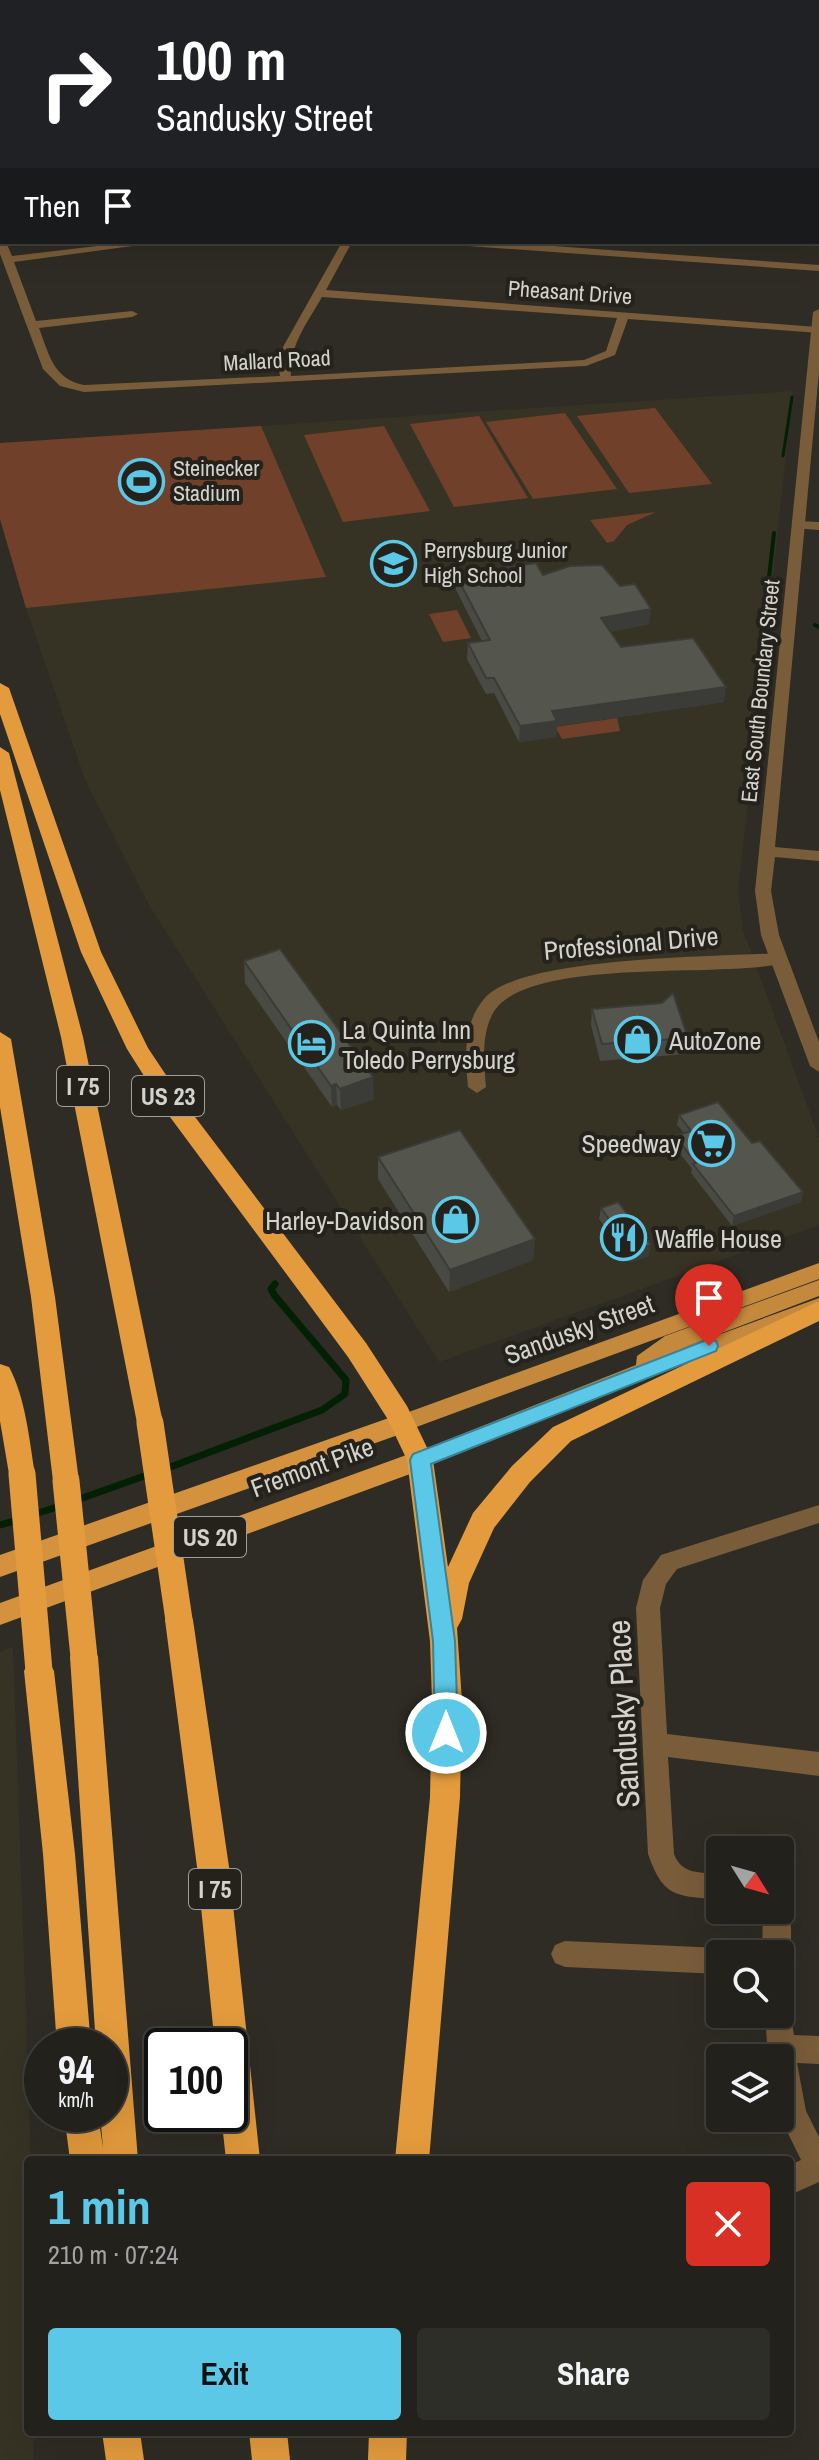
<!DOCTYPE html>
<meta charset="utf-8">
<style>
:root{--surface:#22211b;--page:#2e2e28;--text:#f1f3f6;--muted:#a2a3a3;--line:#3f3e3a;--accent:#5bc8e7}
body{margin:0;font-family:"Archivo Narrow",sans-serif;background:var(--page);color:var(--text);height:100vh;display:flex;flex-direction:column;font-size:30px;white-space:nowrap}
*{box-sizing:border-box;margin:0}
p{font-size:26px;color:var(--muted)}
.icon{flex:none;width:44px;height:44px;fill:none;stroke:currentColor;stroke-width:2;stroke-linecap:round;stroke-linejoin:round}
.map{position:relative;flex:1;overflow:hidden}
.panel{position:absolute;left:24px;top:2156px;width:770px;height:280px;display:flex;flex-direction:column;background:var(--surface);border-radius:8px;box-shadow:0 8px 32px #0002,0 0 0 2px var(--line)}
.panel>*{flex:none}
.guide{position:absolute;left:0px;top:0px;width:820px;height:244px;box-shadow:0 8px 32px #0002,0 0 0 2px var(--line);background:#202124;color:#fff;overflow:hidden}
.needle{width:52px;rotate:127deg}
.fabs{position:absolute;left:706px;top:1836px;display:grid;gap:16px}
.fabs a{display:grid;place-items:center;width:88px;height:88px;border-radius:8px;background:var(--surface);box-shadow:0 8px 32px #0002,0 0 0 2px var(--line);font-size:40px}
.speed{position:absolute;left:24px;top:2028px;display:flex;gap:16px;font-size:40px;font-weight:700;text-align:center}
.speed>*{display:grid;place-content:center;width:104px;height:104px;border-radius:50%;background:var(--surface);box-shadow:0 8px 32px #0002,0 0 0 2px var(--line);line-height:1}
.speed small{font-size:20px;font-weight:400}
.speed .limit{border:4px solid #111;border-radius:12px;background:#fff;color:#111}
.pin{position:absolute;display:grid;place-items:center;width:68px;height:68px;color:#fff;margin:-82px -34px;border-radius:50% 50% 50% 0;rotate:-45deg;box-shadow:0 0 8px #0007}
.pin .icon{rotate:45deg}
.me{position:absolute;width:88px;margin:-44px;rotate:0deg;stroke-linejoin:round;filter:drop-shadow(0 0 6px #0008)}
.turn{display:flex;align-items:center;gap:28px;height:168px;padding:0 24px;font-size:36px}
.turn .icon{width:104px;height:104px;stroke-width:2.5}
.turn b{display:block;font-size:56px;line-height:68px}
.then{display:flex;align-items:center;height:76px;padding:0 24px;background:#0003;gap:16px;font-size:30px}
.round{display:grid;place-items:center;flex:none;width:84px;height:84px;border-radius:8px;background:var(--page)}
.head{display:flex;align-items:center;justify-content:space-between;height:136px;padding:0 24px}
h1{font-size:48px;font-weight:800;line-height:60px;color:var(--accent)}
.cta{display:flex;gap:16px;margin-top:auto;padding:16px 24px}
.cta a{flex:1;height:92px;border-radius:8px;background:var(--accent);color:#111;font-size:32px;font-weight:800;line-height:92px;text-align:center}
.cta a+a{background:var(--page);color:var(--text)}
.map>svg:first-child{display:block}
.built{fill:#363325}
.green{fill:#71402a}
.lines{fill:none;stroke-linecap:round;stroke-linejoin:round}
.stream-far2{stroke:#032005;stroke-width:3}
.stream-far1{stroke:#032005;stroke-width:4}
.stream{stroke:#032005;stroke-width:7}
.minor{fill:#795c3a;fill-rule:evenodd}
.tertiary{fill:#795c3a;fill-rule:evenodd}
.primary{fill:#c5893e;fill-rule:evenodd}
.trunk{fill:#d4923e;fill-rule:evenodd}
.motorway{fill:#e39b3d;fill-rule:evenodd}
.motorway-bridge{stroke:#e39b3d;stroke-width:27}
.wall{fill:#484a43}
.shaded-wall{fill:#3b3c37}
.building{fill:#54564e;stroke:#3b3c37;stroke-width:2}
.route{fill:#5bc8e7;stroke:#3b8296;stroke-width:2}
.labels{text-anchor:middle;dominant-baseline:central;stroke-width:8;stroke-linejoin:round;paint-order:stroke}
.far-street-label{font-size:22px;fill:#d3d2cd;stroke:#24221b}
.far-poi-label{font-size:22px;fill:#d3d2cd;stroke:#24221b;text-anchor:start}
.shield{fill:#24221b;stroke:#9e9d98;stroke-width:2}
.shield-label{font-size:24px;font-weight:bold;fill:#d3d2cd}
.street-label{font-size:26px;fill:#d3d2cd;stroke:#24221b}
.poi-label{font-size:26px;fill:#d3d2cd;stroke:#24221b;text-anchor:start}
.near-street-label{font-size:32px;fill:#d3d2cd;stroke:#24221b}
</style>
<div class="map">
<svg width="819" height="2460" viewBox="0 0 819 2460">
<rect width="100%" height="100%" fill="#2e2c24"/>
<g class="built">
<polygon points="793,391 738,892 743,930 819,1138 819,1225 439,1362 149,905 86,782 26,608 0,519 0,443"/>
<polygon points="13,1647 31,2160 28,2160 28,2432 34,2432 33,2460 0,2460 0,1652"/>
</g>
<g class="green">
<polygon points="655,408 712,484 629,493 577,416"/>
<polygon points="565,413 617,489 533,499 486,422"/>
<polygon points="479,416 528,498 454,507 410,424"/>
<polygon points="261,426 326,577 26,608 0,519 0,443"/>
<polygon points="384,426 430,511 343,522 304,435"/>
<polygon points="656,512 627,525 614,541 607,543 590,520"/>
<polygon points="457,610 471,638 443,642 429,614"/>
<polygon points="617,718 620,731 562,739 555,727"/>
</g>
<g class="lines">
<polyline class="stream-far2" points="783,456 792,397"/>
<g class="stream-far1">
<polyline points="772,597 768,586 774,533"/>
<polyline points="815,625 819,627"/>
</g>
<g class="stream">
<polyline points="165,1469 322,1410 345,1394 346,1380 275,1296 271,1289 275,1284"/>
<polyline points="74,1501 150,1474"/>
<polyline points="32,1515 60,1506"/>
<polyline points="0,1525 18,1520"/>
</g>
<g class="minor">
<polygon points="269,0 278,0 268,2"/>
<polygon points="326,0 365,0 367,2 328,2"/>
<rect x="0" y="108" width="2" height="6"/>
<polygon points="2,130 2,136 0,137 0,131"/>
<rect x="0" y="196" width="2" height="6"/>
<path d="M0,237L2,242H6L12,256L131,242H162L14,262L36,321L132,311L138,314L132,317L39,328C49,354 53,379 84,385L280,376L278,364L283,347L342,242H352L326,290L817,327L819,333L628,319L615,355L586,366L84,392L60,386L43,369L0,254ZM322,297L617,318L606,351L584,360L291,376C288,347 309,320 322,297Z"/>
<polygon points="449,242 498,242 819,265 819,271 454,245"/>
<polygon points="799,521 819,522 819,530 794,528 792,525"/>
<path d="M778,953L787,959L784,963C722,979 522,955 492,1015C481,1037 484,1064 486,1087L477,1093L468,1087C465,1056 463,1024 484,999C519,956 718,957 778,953Z"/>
<path d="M819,1505V1523L677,1569L666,1584L660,1608L667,1734L819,1752V1776L668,1757L674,1854C682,1875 700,1872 720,1874V1900C676,1895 664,1899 648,1854L636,1608L643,1580L661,1555Z"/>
<path d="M780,1899L785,1901C793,1918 793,1947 786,1963L780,1966V1954H762L763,1910H780Z"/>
<polygon points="565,1941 720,1948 731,1954 720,1954 720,1974 565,1967 555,1963 551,1954 555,1945"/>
<polygon points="780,2001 789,2004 794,2035 819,2036 819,2064 797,2063 806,2111 819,2137 819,2182 790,2195 790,2165 801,2160 780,2117 780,2058 768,2058 765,2014 780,2014"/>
</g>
<g class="tertiary">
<rect x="0" y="9" width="2" height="4"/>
<polygon points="819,309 819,372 775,847 819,851 819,861 775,857 771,891 779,935 819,1042 819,1072 810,1066 761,935 755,891 813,312"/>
</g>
<g class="primary">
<rect x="0" y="22" width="2" height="4"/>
<rect x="818" y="68" width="1" height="6"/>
<polygon points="819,1263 819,1279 411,1429 403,1432 395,1429 392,1423 395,1417"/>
<polygon points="819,1280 819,1296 677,1350 819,1298 819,1314 634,1383 428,1466 420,1469 412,1466 409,1460 412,1454 636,1365 637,1356 665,1336"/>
</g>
<g class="trunk">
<polygon points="403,1413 412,1416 415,1423 412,1430 0,1577 0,1555"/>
<polygon points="420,1450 429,1453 432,1460 429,1467 0,1625 0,1603"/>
</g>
<g class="motorway">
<polygon points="0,683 9,688 101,952 148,1048 186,1105 366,1343 407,1406 433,1460 448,1567 473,1513 512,1466 553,1427 819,1301 819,1321 571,1441 530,1482 494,1528 469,1583 462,1619 457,1628 462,1701 460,1797 429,2160 395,2160 430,1797 432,1701 430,1641 407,1460 387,1418 348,1357 170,1117 127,1049 81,952 0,714"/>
<polygon points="0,747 9,753 83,1037 163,1423 159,1430 150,1433 141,1430 137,1423 61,1037 0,790"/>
<polygon points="0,1032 11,1039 55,1297 79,1481 76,1489 66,1492 56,1489 53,1481 31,1297 0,1107"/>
<path d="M0,1364L9,1367C26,1399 29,1439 35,1474L31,1482L22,1485L13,1482L9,1474L0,1421Z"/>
<polygon points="179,1608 189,1611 193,1620 229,1867 260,2160 226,2160 221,2114 230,2114 230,2046 215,2046 197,1867 165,1620 169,1611"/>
<polygon points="84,1644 94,1648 98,1657 138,2160 70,2160 64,2114 98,2114 103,2148 100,2114 110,2114 110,2046 96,2046 70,1657 74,1648"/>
<polygon points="39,1658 49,1662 54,1671 75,1854 91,2046 57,2046 43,1854 24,1671 29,1662"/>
<polygon points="102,2432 140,2432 144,2460 106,2460"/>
<polygon points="249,2432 287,2432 290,2460 252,2460"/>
<polygon points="369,2432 407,2432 406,2460 368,2460"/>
</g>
<g class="motorway-bridge">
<polyline points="150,1423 179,1620"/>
<polyline points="22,1474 39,1671"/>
<polyline points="66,1481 84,1657"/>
</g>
</g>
<g class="wall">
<polygon points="456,575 543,575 649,624 610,632 621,647 724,702 557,726 556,737 519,742 494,693 486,694 467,659 468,643 482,641 456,590"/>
<polygon points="244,961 374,1099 341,1110 337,1105 332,1107 245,983"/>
<polygon points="592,1009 688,1038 686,1054 600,1061 591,1025"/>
<polygon points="679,1115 752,1143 803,1192 801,1202 732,1226 691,1173 692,1169 674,1146 675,1136 684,1133 677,1125"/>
<polygon points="378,1157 535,1239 533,1260 449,1292 378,1179"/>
<polygon points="601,1208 649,1256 631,1262 599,1219"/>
</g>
<g class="shaded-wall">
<polygon points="651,609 649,624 600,634 601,618"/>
<polygon points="726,687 724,702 557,726 556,737 519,742 520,726 552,711"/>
<polygon points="373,1077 374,1099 341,1110 340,1089"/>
<polygon points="336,1084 337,1105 332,1107 331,1086"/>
<polygon points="803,1192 801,1202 732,1226 734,1216"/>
<polygon points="535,1239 533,1260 449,1292 450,1270"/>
<polygon points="651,1245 649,1256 631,1262 632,1251"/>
</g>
<g class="building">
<polygon points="536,563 543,575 570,566 602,565 620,586 635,584 651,609 601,618 621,647 693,638 726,687 552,711 557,721 520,726 494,678 486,678 468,643 490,640 456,575"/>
<polygon points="280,949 373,1077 340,1089 336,1084 331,1086 244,961"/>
<polygon points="673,993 688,1038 602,1044 592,1009 662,1003"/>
<polygon points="718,1102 752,1143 760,1141 803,1192 734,1216 693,1164 696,1163 675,1136 691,1131 679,1115"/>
<polygon points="460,1130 535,1239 450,1270 378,1157"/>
<polygon points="618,1202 651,1245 632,1251 601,1208"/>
</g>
<polygon class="route" points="709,1339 716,1341 718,1346 716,1351 431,1464 455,1641 458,1733 454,1740 446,1744 438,1740 435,1733 433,1641 410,1460 413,1454"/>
<defs>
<symbol id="stadium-ring" viewBox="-11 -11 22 22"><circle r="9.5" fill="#24221b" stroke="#5bc8e7" stroke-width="1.5"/><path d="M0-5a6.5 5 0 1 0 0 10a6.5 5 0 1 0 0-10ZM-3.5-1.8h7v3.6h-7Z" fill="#5bc8e7"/></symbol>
<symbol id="school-ring" viewBox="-11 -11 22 22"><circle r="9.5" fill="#24221b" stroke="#5bc8e7" stroke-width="1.5"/><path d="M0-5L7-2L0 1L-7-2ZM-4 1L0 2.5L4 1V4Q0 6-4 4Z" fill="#5bc8e7"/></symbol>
<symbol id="shop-ring" viewBox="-11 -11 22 22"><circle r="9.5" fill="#24221b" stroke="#5bc8e7" stroke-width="1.5"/><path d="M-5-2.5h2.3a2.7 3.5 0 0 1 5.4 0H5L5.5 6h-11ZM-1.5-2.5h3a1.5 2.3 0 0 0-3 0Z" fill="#5bc8e7"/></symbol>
<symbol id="hotel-ring" viewBox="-11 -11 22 22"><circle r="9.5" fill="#24221b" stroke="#5bc8e7" stroke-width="1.5"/><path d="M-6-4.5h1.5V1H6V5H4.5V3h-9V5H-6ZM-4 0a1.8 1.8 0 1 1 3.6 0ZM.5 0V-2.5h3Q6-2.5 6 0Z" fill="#5bc8e7"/></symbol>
<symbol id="supermarket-ring" viewBox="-11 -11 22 22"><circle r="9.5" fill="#24221b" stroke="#5bc8e7" stroke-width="1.5"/><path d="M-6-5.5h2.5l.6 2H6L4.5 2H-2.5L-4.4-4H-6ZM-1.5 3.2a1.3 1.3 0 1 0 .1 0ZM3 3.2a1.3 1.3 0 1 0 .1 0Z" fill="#5bc8e7"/></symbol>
<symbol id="restaurant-ring" viewBox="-11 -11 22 22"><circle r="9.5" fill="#24221b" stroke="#5bc8e7" stroke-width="1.5"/><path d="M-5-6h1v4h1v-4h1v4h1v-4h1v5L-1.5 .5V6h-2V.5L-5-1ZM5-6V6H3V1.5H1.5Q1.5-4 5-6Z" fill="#5bc8e7"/></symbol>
</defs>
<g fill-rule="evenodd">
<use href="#stadium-ring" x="116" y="456" width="51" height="51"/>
<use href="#school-ring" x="368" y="538" width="51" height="51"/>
<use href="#shop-ring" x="612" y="1014" width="51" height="51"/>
<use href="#hotel-ring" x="286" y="1018" width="51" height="51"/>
<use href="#supermarket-ring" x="686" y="1118" width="51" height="51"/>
<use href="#shop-ring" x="430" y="1194" width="51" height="51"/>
<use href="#restaurant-ring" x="598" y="1212" width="51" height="51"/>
</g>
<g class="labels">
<g class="far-street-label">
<text transform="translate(570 292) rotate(4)">Pheasant Drive</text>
<text transform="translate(277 360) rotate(-3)">Mallard Road</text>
<text transform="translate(760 691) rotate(-84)">East South Boundary Street</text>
</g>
<g class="far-poi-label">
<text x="173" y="468">Steinecker<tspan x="173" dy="25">Stadium</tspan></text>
<text x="424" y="550">Perrysburg Junior<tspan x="424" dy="25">High School</tspan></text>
</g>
<g class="shield">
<rect x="57" y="1066" width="52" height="40" rx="6"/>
<rect x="132" y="1076" width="72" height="40" rx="6"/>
<rect x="174" y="1517" width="72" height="40" rx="6"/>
<rect x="189" y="1869" width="52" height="40" rx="6"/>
</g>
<g class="shield-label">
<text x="83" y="1086">I 75</text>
<text x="168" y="1096">US 23</text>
<text x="210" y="1537">US 20</text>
<text x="215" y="1889">I 75</text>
</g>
<g class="street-label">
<text transform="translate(631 943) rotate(-5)">Professional Drive</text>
<text transform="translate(579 1329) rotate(-20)">Sandusky Street</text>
<text transform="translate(312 1467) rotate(-20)">Fremont Pike</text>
</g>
<g class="poi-label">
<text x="342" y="1029">La Quinta Inn<tspan x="342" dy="30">Toledo Perrysburg</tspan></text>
<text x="669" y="1040">AutoZone</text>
<text x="681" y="1143" text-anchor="end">Speedway</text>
<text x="424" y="1220" text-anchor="end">Harley-Davidson</text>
<text x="655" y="1238">Waffle House</text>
</g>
<g class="near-street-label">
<text transform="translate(623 1714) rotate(-93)">Sandusky Place</text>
</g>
</g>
</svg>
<div class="fabs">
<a><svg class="needle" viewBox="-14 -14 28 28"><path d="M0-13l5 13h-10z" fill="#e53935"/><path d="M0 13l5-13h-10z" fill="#a2a3a3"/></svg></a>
<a><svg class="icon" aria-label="search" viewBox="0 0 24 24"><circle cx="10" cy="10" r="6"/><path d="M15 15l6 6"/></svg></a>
<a><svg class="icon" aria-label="layers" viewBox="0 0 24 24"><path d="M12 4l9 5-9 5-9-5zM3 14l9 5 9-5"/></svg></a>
</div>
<div class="speed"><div>94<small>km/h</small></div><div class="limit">100</div></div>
<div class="pin" style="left:709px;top:1346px;background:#d93025"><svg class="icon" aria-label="arrive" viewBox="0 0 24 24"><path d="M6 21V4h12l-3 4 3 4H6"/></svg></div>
<svg class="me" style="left:446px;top:1733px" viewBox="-20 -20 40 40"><circle r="17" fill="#5bc8e7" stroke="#fff" stroke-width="3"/><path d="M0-11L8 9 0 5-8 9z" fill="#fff"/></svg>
<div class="guide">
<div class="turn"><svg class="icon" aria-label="right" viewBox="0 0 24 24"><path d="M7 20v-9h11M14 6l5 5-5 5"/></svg><div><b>100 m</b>Sandusky Street</div></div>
<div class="then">Then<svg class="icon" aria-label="arrive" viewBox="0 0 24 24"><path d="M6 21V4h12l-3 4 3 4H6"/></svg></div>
</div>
<section class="panel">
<div class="head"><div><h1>1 min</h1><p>210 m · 07:24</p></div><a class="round" style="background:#d93025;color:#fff"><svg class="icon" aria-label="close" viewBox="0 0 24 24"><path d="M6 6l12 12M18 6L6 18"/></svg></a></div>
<div class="cta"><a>Exit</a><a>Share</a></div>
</section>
</div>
